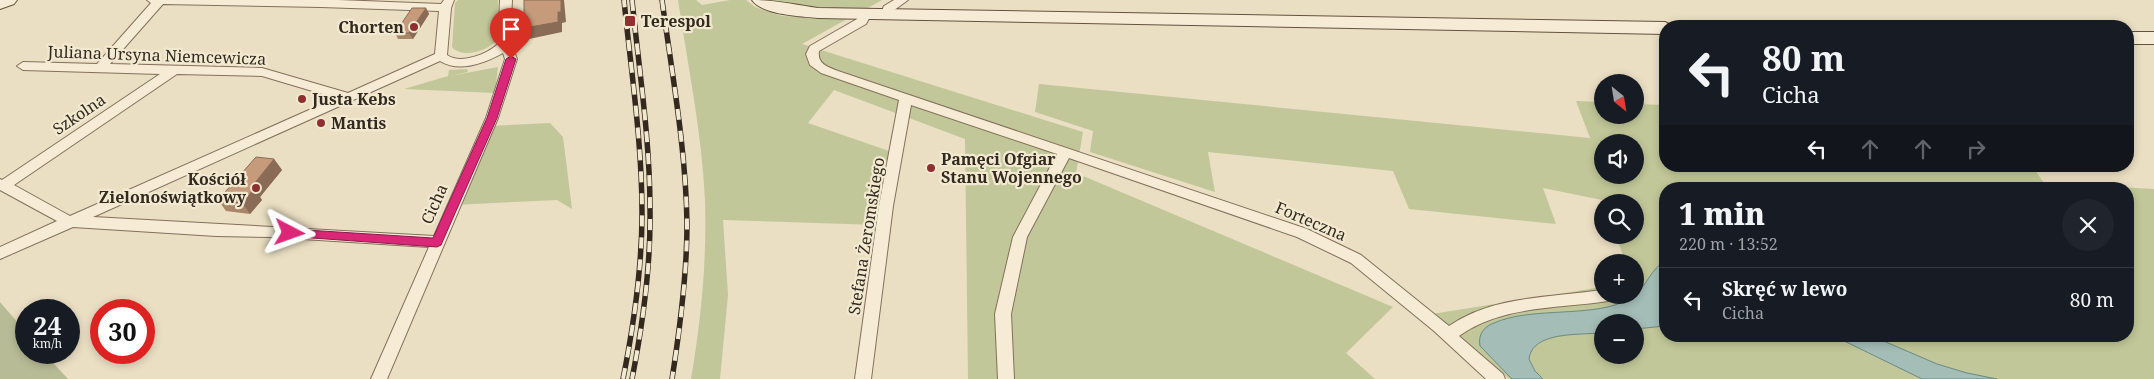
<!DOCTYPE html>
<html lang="pl">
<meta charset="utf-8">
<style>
:root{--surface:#171b24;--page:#20242c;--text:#f1f3f6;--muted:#9ea1a6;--line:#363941}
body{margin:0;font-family:"Noto Serif",serif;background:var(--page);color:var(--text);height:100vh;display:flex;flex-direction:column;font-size:19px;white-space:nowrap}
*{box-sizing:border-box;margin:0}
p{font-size:16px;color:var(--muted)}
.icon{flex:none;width:28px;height:28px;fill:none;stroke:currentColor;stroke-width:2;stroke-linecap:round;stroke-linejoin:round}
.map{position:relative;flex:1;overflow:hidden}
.drawer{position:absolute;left:1659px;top:182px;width:475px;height:160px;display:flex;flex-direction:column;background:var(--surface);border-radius:20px;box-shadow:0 2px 8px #0003}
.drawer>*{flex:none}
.top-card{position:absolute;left:1659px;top:20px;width:475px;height:152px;border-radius:20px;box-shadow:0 2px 8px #0003;background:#171b24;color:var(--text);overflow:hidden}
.needle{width:32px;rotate:150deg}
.controls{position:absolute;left:1594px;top:74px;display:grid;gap:10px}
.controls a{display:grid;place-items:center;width:50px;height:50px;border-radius:50%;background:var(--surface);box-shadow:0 2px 8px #0003;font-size:25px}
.speed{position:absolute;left:15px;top:299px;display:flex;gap:10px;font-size:25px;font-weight:700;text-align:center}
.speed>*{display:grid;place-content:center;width:65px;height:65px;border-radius:50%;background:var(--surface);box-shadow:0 2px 8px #0003;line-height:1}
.speed small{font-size:12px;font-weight:400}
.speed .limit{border:8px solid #d22;background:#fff;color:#111}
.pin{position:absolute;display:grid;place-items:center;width:42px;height:42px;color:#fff;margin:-51px -21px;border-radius:50% 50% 50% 0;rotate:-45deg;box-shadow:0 0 5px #0007}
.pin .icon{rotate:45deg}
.me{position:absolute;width:55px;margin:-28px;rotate:94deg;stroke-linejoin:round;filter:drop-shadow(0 0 4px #0008)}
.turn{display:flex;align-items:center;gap:18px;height:105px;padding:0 20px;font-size:22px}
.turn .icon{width:65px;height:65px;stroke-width:2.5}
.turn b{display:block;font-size:35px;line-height:42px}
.lanes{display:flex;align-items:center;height:48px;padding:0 20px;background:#0003;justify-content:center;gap:25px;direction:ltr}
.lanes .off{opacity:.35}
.round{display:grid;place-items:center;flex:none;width:52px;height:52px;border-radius:26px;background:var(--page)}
.head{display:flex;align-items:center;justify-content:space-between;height:85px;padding:0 20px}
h1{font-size:30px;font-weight:800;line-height:38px}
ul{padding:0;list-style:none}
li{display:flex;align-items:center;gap:15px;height:65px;padding:0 20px;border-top:1px solid var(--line)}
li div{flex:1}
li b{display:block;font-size:19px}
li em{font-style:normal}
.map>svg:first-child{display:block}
.green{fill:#c1c798;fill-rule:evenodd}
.cemetery{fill:#b8bc96}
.water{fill:#a4bdb6;stroke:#6c8a83}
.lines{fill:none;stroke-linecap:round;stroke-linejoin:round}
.minor-casing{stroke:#83705b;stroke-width:2}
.secondary-casing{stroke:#64523e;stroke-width:2}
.minor{fill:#f6ecd5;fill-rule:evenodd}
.secondary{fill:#f6ecd5;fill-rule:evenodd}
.rail-casing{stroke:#34291e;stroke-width:5.5}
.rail{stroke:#f2e9d1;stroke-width:4;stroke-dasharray:11;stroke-linecap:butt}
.wall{fill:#a9856a}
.shaded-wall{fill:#8a6c56}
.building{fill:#c59b7b;stroke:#8a6c56}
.route{fill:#db2777;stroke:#8e194d}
.poi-dot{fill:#8d3030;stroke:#f2e9d1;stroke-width:2}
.labels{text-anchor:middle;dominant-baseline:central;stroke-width:4.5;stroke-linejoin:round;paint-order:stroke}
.poi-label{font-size:16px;font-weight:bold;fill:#34291e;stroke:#f2e9d1;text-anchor:start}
.street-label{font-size:16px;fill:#34291e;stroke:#f2e9d1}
</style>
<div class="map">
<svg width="2154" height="379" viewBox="0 0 2154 379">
<rect width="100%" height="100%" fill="#eadfc3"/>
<g class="green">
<path d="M458,0H498L497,40C488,51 462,59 452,47L455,3Z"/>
<path d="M678,0H696L702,5L730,0H746L755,7L782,16L849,18L802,44L1083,132L1076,173L1393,307L1346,353L1375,379H968L965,139L834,90L808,123L892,152L878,225L723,220L728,295L720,379H691C701,320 707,261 705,200C702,134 688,66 678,0Z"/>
<polygon points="772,0 882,0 866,9 806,8"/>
<polygon points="498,67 495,93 404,89 448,76 449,70 467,69 468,72 450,76"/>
<path d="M1039,84L1590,138L1576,101L1602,102V115H1635V104L1665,105V166H2032L2044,183L2154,189V379H1509L1432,314L1602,287V295H1635V262H1626L1615,235H1635V202H1603L1602,200L1543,188L1556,224L1409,209L1393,171L1208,152L1215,192L1090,152L1093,131L1035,112ZM1602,142H1635V175H1602ZM1665,189H2128V336H1665ZM1602,322H1635V355H1602Z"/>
<polygon points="550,123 563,137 572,209 557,200 453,205 488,126"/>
</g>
<polygon class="cemetery" points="0,302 26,332 26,352 44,353 68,379 0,379"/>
<g class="water">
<path d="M1665,261V326L1635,329V322H1602V333C1580,335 1532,331 1529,359L1535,371L1543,379H1512L1480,346C1478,335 1483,327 1494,323C1528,308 1579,316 1615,305C1621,303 1631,298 1635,295C1646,286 1652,268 1665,261Z"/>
<polygon points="1834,336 1872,336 1937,364 1967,373 1997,379 1922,379"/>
</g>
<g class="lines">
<defs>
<g id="minor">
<path d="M147,0H338L441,4L444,0H454L451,8L447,55C461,65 487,54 498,44L500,0H512L510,41L517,59L498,118L387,379H371L429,247L271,237L216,236L73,227L0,259V247L57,221L0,190V179L2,180L160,74L23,70L17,66L23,62L97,64L151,3ZM163,4L321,7L439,11L435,54L348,93L262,68L110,64ZM503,53L505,59L486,118L434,236L93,217L440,61C459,73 485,63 503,53ZM177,74L262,76L336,98L70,216L14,185Z"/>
<polygon points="894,0 908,0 893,11 891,16 883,16 881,13 884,6"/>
<path d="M866,9L872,13L866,24L819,51C817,64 828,67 838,71L1307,229L1361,255L1449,326C1494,295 1550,298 1602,290V295H1615L1613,299L1608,301C1558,309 1502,305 1459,336L1503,374L1505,379H1486L1434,331L1351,263L1297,237L1069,158L1027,237L1011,314L1014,379H998L995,314L1013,237L1057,154L911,105L893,206L871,379H855L879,206L899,100L821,73L810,65L806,54L810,46L857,19L862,10Z"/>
</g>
<g id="secondary">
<polygon points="0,0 17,0 14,4 0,9"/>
<path d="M752,0C775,0 796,5 818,8L1665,22L1673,26H1665V34L818,18C801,16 762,15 752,0Z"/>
<rect x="2128" y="32" width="26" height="12"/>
</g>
</defs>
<use href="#minor" class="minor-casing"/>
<use href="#secondary" class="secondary-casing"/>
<use href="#minor" class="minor"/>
<use href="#secondary" class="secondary"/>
<defs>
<g id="rail">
<path d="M632,0C639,69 650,139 650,209C651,266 643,323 632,379"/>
<path d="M662,0C672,74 686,149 687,224C687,276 680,328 672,379"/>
<path d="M623,379C634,324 642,269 642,213C642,141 631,71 624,0"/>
</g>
</defs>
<use href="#rail" class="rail-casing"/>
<use href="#rail" class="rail"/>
</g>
<g class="wall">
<polygon points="426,8 429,14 413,39 398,39 395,33"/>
<polygon points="274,159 282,170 260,197 262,200 250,214 226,211 218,200"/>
</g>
<g class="shaded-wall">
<polygon points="561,0 564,0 566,22 562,23 562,32 529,39 524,28"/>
<polygon points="426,8 429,14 413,39 409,33"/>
<polygon points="274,159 282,170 260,197 262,200 250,214 242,203 250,189"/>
</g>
<g class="building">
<polygon points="524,0 561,0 561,12 558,12 558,22 524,28"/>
<polygon points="412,8 426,8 409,33 395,33"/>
<polygon points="256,157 274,159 250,189 254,189 242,203 218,200"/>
</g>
<polygon class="route" points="511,56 516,59 497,118 441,245 437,247 285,236 284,233 290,229 433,238 487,118 506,59"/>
<g class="poi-dot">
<rect x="624" y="15" width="12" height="12" rx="2.5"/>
<circle cx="414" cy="27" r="5"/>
<circle cx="302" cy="99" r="5"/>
<circle cx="321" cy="123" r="5"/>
<circle cx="931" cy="168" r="5"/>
<circle cx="256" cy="188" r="5"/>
</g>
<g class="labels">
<g class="poi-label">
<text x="641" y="21">Terespol</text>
<text x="404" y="27" text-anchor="end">Chorten</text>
<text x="312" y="99">Justa Kebs</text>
<text x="331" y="123">Mantis</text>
<text x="941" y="159">Pamęci Ofgiar<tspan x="941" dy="18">Stanu Wojennego</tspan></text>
<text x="246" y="179" text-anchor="end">Kościół<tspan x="246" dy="18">Zielonoświątkowy</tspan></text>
</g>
<g class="street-label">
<text transform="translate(157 55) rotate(2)">Juliana Ursyna Niemcewicza</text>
<text transform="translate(79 114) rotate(-34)">Szkolna</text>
<text transform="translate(434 204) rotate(-66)">Cicha</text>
<text transform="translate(1311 221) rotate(23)">Forteczna</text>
<text transform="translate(866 236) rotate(-81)">Stefana Żeromskiego</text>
</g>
</g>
</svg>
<div class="controls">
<a><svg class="needle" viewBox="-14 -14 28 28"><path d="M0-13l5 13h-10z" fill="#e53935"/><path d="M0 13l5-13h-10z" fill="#9ea1a6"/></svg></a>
<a><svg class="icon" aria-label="sound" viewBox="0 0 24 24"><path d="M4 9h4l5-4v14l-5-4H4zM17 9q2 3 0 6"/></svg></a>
<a><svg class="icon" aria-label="search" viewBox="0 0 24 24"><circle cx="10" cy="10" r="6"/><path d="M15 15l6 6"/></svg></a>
<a>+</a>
<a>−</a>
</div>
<div class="speed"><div>24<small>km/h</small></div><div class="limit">30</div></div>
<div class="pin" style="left:511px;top:59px;background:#d93025"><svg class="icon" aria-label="arrive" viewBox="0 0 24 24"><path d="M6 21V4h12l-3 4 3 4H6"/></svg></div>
<svg class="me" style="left:290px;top:233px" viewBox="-20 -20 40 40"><path d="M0-17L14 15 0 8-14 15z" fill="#db2777" stroke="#fff" stroke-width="4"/></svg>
<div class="top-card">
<div class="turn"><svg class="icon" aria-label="left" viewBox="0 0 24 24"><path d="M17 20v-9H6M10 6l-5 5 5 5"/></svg><div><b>80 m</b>Cicha</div></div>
<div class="lanes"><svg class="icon" aria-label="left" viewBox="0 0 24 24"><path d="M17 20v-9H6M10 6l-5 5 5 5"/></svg><svg class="icon off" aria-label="ahead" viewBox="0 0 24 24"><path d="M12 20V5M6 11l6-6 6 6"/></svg><svg class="icon off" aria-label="ahead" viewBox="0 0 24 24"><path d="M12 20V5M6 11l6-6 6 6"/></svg><svg class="icon off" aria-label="right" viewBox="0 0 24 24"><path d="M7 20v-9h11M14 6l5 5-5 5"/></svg></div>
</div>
<section class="drawer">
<div class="head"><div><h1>1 min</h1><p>220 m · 13:52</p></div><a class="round"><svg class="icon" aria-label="close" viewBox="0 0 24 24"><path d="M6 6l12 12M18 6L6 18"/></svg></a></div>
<ul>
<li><svg class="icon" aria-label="left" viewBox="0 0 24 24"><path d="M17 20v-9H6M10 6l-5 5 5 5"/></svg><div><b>Skręć w lewo</b><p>Cicha</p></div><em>80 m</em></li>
</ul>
</section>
</div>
